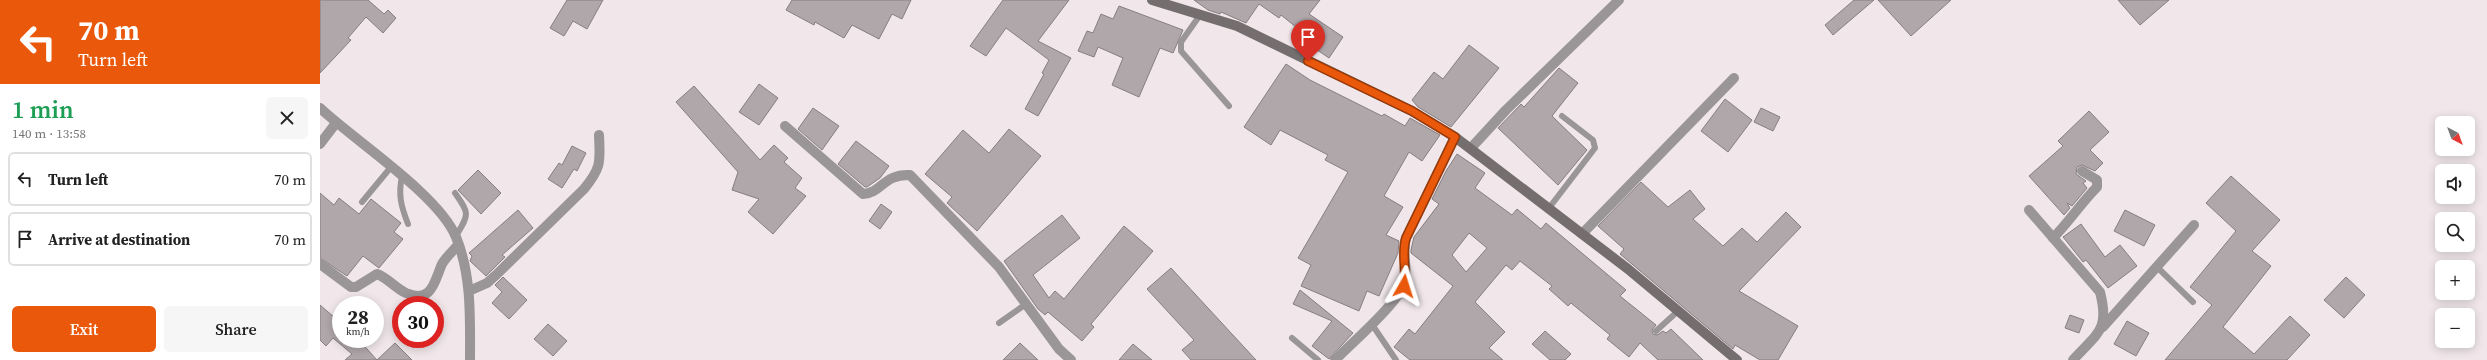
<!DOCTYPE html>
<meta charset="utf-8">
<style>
:root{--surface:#fff;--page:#f6f6f6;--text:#222;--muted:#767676;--line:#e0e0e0;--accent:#ea580c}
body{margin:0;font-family:"Source Serif 4",serif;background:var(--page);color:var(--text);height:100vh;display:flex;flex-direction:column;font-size:15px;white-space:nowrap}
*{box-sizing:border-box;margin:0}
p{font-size:13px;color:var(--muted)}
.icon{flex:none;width:22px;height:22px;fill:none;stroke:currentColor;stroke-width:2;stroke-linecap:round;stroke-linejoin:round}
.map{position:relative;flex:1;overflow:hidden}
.drawer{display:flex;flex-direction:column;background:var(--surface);width:320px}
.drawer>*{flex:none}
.guide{background:#ea580c;color:#fff;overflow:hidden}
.needle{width:26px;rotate:139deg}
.buttons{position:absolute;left:2115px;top:116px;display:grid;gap:8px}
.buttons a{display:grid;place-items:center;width:40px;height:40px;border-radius:6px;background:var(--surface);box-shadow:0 2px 10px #0003;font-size:20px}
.speed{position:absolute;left:12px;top:296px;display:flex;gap:8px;font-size:20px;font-weight:700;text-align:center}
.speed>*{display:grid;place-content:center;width:52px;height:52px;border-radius:50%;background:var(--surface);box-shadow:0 2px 10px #0003;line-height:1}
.speed small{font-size:10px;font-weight:400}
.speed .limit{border:6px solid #d22;background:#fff;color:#111}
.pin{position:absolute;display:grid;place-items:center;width:34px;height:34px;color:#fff;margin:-41px -17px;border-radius:50% 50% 50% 0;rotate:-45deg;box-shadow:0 0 4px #0007}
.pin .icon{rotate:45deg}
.me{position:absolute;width:44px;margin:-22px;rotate:6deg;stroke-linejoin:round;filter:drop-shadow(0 0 3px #0008)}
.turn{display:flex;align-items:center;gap:14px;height:84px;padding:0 12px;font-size:18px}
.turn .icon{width:52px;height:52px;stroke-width:2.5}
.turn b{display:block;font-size:28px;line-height:34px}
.round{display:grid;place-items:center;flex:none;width:42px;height:42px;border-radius:6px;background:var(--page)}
.summary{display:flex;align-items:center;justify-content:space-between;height:68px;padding:0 12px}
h1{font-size:24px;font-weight:600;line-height:30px;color:#1e9e55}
.action{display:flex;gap:8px;margin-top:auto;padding:8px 12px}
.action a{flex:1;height:46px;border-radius:6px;background:var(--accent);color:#fff;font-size:16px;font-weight:600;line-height:46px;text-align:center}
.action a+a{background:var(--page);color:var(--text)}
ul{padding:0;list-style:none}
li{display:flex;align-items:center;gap:12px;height:54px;margin:0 8px 6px;padding:0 4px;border:2px solid var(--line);border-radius:6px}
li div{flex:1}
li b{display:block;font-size:15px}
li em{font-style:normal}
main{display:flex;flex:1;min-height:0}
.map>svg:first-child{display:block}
.building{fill:#b0a7aa;stroke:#877e81;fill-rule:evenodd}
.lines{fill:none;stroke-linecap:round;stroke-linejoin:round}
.lane{stroke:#9a9697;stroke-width:6}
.street{stroke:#9a9697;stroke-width:10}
.secondary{stroke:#746e6f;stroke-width:10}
.route-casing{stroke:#983908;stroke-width:10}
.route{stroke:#ea580c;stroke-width:7}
</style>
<main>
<section class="drawer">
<div class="guide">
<div class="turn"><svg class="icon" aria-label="left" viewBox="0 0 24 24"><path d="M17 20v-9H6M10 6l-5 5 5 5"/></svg><div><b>70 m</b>Turn left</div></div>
</div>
<div class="summary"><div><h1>1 min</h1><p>140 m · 13:58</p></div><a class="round"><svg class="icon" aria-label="close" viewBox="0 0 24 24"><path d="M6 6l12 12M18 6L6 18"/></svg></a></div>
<ul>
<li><svg class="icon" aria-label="left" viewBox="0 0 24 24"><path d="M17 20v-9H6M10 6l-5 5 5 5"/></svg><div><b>Turn left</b></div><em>70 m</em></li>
<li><svg class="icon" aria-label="arrive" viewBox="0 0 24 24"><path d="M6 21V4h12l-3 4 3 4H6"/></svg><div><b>Arrive at destination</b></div><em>70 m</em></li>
</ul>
<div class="action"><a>Exit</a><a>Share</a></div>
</section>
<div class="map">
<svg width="2167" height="360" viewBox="0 0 2167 360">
<rect width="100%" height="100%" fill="#f1e7ea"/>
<g class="building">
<polygon points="0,0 48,0 64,14 68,10 76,18 63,33 46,17 28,38 31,40 0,73"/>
<polygon points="247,0 283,0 267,29 253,21 244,36 230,28"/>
<polygon points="472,0 591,0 582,19 572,14 559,39 532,25 524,38 495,22 494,25 466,10"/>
<polygon points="683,0 749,0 718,41 751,58 718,116 705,109 724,74 722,73 729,60 686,28 666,56 650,46"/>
<polygon points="874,0 1000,0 989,14 1023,37 1009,58 978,37 981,31 961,15 959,18 939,4 926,23 901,12 900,14 888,10"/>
<polygon points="1534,0 1554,0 1513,35 1505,25"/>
<polygon points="1558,0 1631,0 1591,36"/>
<polygon points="1798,0 1849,0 1820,25"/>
<polygon points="799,6 863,30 853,53 840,48 819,97 792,85 803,58 778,47 774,57 758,51 767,31 773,33 781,14 793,19"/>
<polygon points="1149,45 1179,68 1131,127 1098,107 1092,100 1114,72 1123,79"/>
<polygon points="966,64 990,80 1062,116 1064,114 1085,126 1090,118 1120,135 1102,161 1089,152 1064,196 1083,207 1066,235 1079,241 1078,253 1059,296 1047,291 1039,311 981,286 991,265 978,258 1028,172 1005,160 1008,155 960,130 951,145 924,127"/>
<polygon points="1239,68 1258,83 1232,116 1267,150 1238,185 1178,128 1201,104 1204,107"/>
<polygon points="439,84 458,98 439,125 419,112"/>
<polygon points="374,86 440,160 454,145 468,158 464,162 482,178 475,188 486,196 453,234 428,212 439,199 412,190 418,172 356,102"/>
<polygon points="1405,99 1432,120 1408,152 1381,131"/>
<polygon points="493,108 519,126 502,150 478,129"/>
<polygon points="1441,108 1460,117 1453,131 1434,122"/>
<polygon points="1769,111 1789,132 1770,150 1783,163 1775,171 1762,165 1757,167 1756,174 1766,181 1763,183 1767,188 1752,206 1747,203 1750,208 1744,215 1709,176 1743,146 1738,141"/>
<polygon points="689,129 721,156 657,231 627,203 632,197 605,174 643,130 669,153"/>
<polygon points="536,141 569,166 560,178 547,187 545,187 518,164"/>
<polygon points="252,146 266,153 257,171 254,169 242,188 228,179 239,163 242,165"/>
<path d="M1137,154L1165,173L1155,188L1192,215L1197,209L1221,229L1226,223L1306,290L1300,296L1336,325L1332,330L1333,334L1337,335L1343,331L1346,333L1351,329L1383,360H1338L1320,343L1309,357L1287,339L1290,335L1251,303L1248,306L1229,289L1232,286L1200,261L1192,270L1186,265L1155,302L1185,332L1169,348L1183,360H1090L1074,347L1089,329L1095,334L1133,286L1091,253V250L1094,237L1119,204L1112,199L1126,171ZM1149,233L1167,248L1146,272L1132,255Z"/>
<polygon points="158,170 181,193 161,214 138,190"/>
<polygon points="1911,176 1960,220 1932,251 1951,266 1903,327 1934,354 1970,316 1990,335 1967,360 1845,360 1892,305 1870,287 1916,231 1886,203"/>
<polygon points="1321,182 1348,207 1370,190 1385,209 1373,219 1403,246 1422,228 1437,242 1466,212 1481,227 1419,291 1478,326 1458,360 1440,360 1415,345 1413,349 1300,254 1304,249 1278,226"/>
<polygon points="0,193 14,205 19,198 39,214 51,199 81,223 74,232 83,239 59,268 43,256 27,276 0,258"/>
<polygon points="561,204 572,212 560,229 549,221"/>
<polygon points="198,210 213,228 182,255 185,257 166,276 150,261 152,256 149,253"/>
<polygon points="1805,210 1835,225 1824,246 1794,231"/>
<polygon points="742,215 760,238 713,275 729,298 735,291 744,299 804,226 833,251 771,324 774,327 762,341 728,312 725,315 718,309 684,261"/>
<polygon points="1761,224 1785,257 1800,245 1817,266 1788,288 1766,260 1763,262 1743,237"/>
<polygon points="851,268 936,360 871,360 862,350 874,340 827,289"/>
<polygon points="183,277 207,300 189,319 172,303 182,292 175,285"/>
<polygon points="2026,277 2045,295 2024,318 2004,300"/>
<polygon points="980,290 1033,333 1009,359 992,346 1012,321 973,304"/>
<polygon points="0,305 21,323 21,339 38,339 57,360 25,360 32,354 13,338 6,346 0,340"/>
<polygon points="1750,315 1764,320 1759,333 1745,328"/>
<polygon points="1807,321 1829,333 1816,356 1794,344"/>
<polygon points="228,324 247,341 233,356 214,339"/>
<polygon points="1225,331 1251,354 1245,360 1230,360 1212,344"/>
<polygon points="75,343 92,360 57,360"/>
<polygon points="700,343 718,360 683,360"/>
<polygon points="813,344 832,360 799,360"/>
</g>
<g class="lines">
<g class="lane">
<polyline points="880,15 861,42 861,51 909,106"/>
<path d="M82,176C78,195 81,206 88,224"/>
<path d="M135,193C150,214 149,214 136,236"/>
<polyline points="42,202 71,167"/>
<polyline points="1229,208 1275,148 1273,140 1242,116"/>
<polyline points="1838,268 1873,302"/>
<polyline points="679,323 706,304"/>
<polyline points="1051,323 1076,360"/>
<polyline points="1336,331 1358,311"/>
<polyline points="972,338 998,360"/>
</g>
<g class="street">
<path d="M0,108C35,141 119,195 136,237C152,276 150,319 150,360"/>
<path d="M465,126L543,194C562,193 563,174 590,175L679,267L739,349L751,360"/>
<polyline points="0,144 16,123"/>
<polyline points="1151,148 1186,110 1299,0"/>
<path d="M1709,210L1780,292C1790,331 1777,333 1753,360"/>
<polyline points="1262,234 1414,78"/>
<path d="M1733,238C1749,222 1761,203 1777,187V180L1762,171"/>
<path d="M0,264L31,287H36L57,274C68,278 75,288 86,293C112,304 114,282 122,264C126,257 133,251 138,245"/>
<path d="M149,291L167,283L176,275L264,189C282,167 280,162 279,135"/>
<polyline points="1783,327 1874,225"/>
<path d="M1015,360C1031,344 1078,303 1084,284C1089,269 1081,254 1086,238L1135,137"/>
</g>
<polyline class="secondary" points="832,0 917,26 1092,111 1135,137 1308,269 1417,360"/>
</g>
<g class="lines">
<defs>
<path id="route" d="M988,61L1092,111L1135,137L1086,238C1081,254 1087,269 1084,286"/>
</defs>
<use href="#route" class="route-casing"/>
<use href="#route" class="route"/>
</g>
</svg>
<div class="buttons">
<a><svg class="needle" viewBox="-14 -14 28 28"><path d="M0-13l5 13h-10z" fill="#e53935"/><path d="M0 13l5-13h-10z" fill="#767676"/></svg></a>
<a><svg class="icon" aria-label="sound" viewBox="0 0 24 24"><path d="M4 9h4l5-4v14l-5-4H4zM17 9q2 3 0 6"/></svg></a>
<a><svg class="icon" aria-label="search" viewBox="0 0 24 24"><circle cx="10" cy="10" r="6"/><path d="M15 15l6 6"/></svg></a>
<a>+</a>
<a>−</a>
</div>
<div class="speed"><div>28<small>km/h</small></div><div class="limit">30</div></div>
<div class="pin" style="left:988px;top:61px;background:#d93025"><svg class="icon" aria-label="arrive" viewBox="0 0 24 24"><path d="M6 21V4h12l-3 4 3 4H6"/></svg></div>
<svg class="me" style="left:1084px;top:286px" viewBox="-20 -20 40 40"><path d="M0-17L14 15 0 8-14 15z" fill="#ea580c" stroke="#fff" stroke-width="4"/></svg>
</div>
</main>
